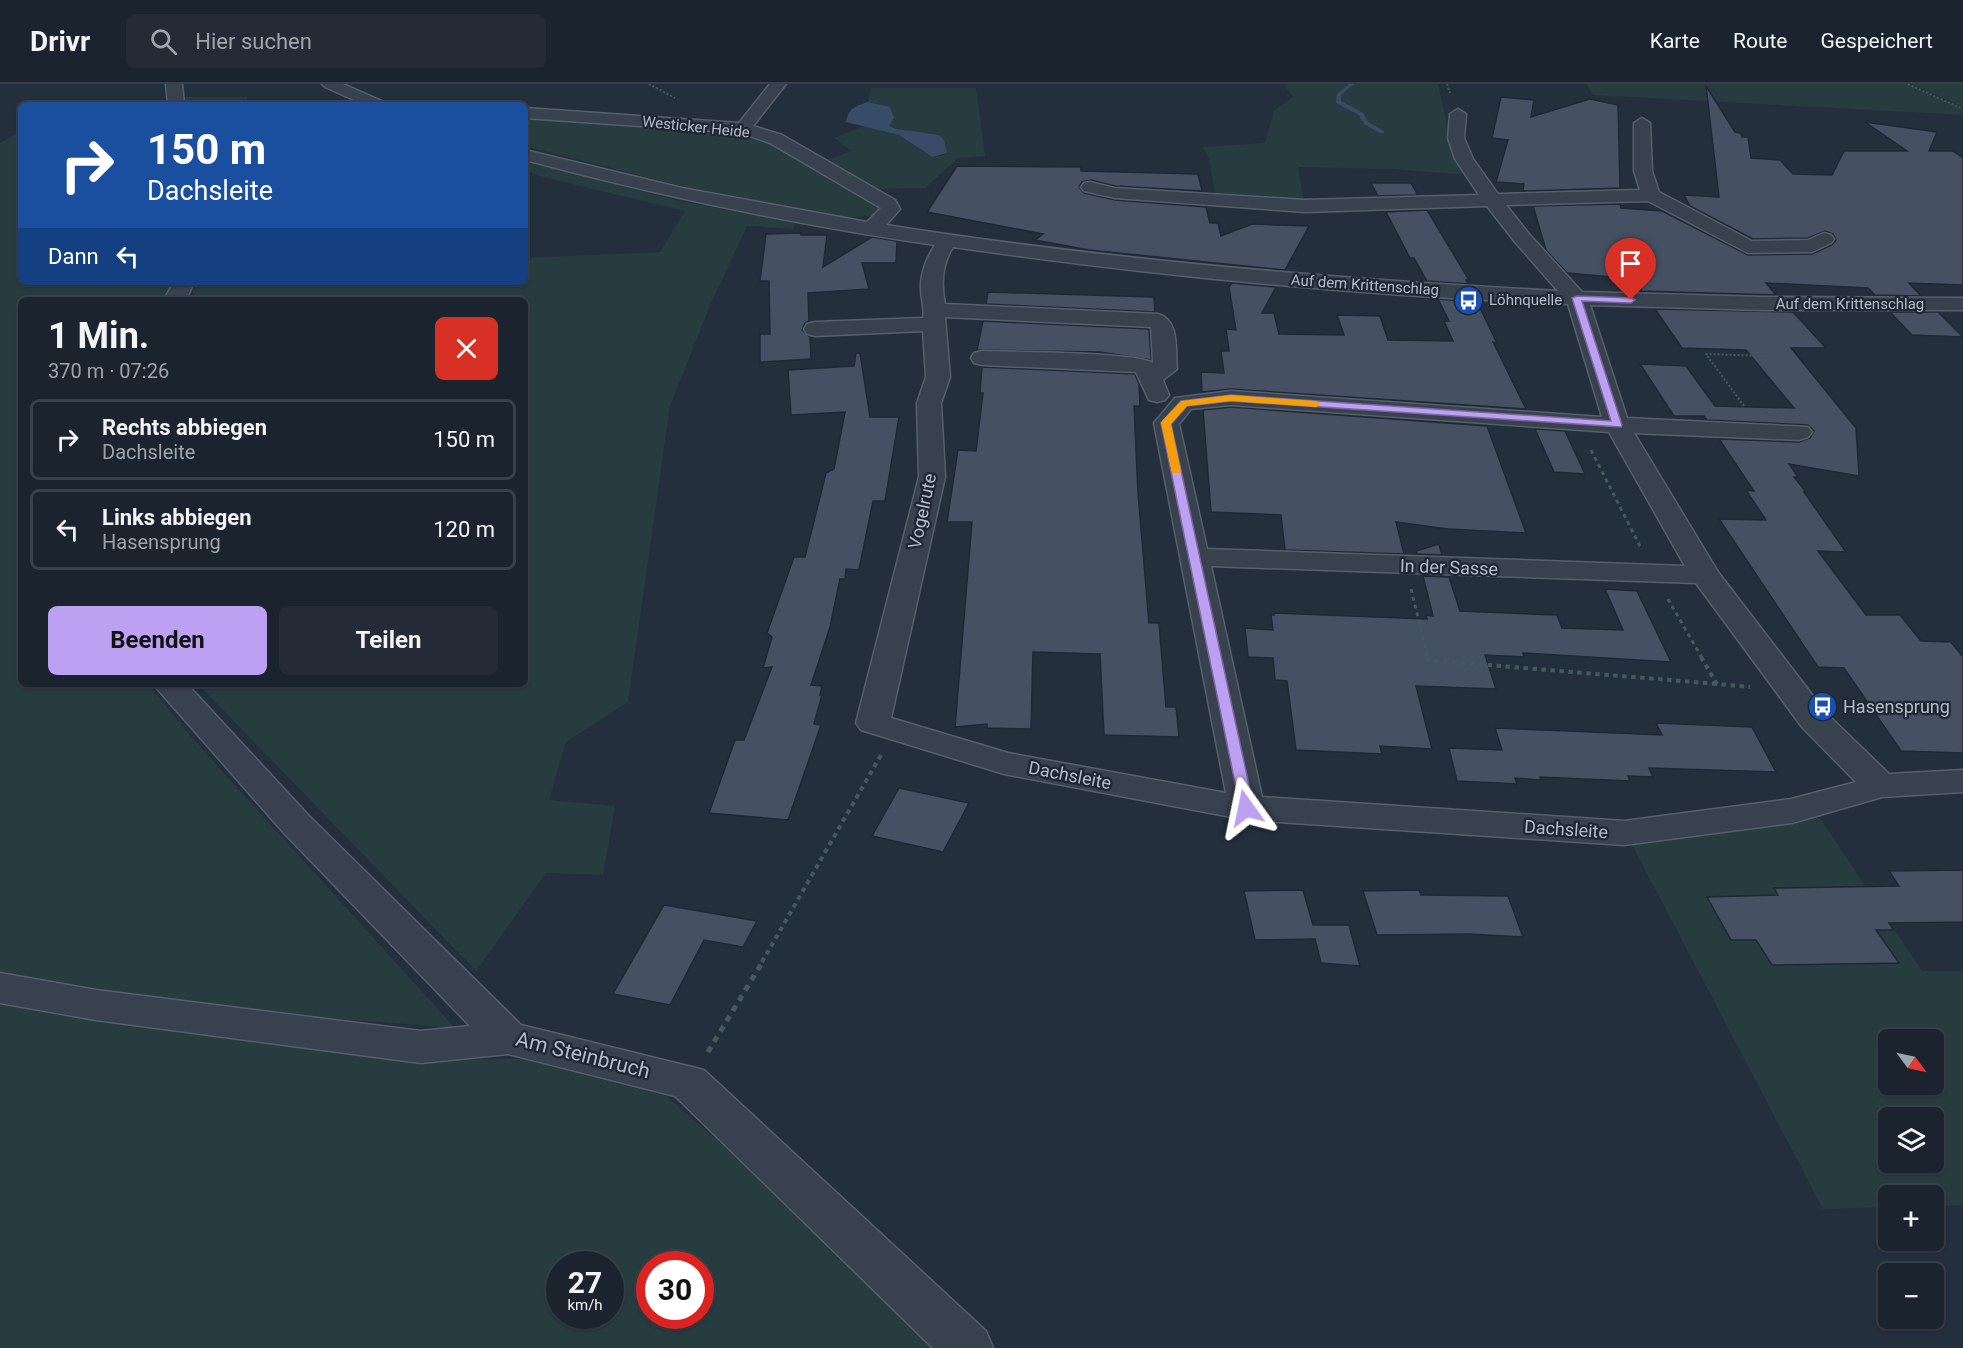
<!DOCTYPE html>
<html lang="de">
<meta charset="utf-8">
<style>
:root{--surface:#1b232e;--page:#242b36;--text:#f1f3f6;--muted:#a0a4aa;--line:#39404a;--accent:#bca0f2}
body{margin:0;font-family:Roboto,sans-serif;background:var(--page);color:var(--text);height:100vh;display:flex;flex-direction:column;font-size:22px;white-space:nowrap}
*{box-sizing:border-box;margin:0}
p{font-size:20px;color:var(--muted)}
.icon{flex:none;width:33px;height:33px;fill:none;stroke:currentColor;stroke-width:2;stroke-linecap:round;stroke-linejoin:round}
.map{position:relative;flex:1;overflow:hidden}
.sheet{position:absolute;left:18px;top:213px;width:510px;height:390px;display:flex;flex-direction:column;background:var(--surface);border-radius:9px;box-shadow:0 2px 4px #0004,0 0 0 2px var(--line)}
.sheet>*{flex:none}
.banner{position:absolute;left:18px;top:18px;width:510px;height:183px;border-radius:9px;box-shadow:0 2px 4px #0004,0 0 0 2px var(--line);background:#1a4fa0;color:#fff;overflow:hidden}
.needle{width:39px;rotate:123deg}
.tools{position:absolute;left:1878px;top:945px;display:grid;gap:12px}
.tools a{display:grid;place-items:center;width:66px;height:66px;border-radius:9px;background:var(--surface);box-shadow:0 2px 4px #0004,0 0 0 2px var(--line);font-size:30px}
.speed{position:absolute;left:546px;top:1167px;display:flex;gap:12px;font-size:30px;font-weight:700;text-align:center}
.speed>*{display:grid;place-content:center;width:78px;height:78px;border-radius:50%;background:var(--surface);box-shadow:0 2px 4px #0004,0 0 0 2px var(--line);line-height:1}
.speed small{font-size:15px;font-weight:400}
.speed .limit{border:9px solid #d22;background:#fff;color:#111}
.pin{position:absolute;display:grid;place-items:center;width:51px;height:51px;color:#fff;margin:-62px -26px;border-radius:50% 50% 50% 0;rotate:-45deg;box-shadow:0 0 6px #0007}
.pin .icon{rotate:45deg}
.me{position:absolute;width:66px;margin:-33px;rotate:348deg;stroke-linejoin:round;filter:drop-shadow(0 0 4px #0008)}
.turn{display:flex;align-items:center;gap:21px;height:126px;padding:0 30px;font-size:27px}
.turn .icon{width:78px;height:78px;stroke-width:2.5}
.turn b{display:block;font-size:42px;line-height:51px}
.then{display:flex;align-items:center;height:57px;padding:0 30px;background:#0003;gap:12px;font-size:22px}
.round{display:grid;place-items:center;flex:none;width:63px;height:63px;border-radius:9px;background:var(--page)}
.headline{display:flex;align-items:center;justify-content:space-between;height:102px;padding:0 30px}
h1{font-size:36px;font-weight:700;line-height:45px}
.action{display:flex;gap:12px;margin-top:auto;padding:12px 30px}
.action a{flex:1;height:69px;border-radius:9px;background:var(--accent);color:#111;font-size:24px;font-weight:700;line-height:69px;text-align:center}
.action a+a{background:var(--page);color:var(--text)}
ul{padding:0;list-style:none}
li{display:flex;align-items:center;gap:18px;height:81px;margin:0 12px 9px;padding:0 18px;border:3px solid var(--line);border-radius:9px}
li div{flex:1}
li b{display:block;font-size:22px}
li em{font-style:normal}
header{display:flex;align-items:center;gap:36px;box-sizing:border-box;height:84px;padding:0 30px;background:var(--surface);border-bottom:2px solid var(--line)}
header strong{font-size:28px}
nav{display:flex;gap:33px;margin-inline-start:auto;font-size:21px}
.search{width:420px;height:54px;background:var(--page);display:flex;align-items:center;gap:15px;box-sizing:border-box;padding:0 21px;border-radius:9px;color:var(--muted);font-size:22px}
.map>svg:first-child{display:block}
.green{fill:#263c3f;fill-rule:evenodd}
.water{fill:#394c67}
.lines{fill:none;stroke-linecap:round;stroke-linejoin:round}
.stream{fill:#394c67;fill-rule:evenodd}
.building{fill:#455162;stroke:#1f2835;stroke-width:1.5}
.minor-casing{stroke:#565f6c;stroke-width:3}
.path-far3{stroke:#44595c;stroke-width:2;stroke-dasharray:2 2;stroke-linecap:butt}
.path-far2{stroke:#44595c;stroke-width:3;stroke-dasharray:4 4;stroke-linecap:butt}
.path-far1{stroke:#44595c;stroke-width:4;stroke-dasharray:4.5 4.5;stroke-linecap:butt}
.path{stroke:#44595c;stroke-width:5;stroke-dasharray:6 6;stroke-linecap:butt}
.minor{fill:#38414e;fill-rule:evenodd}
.route{fill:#bca0f2;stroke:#7a689d;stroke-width:1.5}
.slow{fill:#f59e0b}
.labels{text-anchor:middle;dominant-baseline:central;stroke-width:4.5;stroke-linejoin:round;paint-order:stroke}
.far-street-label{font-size:15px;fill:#b4bcc9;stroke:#1d2633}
.far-poi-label{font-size:15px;fill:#b4bcc9;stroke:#1d2633;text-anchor:start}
.street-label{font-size:18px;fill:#b4bcc9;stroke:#1d2633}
.poi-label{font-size:18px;fill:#b4bcc9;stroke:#1d2633;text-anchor:start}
.near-street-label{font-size:21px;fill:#b4bcc9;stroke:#1d2633}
</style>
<header>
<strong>Drivr</strong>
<div class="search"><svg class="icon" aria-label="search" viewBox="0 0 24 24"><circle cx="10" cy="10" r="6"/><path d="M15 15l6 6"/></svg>Hier suchen</div>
<nav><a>Karte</a><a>Route</a><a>Gespeichert</a></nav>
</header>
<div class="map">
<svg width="1963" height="1264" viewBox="0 0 1963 1264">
<rect width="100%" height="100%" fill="#242f3e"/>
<g class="green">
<polygon points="1289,0 1438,0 1450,53 1469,91 1392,85 1298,83 1304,119 1216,115 1209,75 1203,63 1265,59 1274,26 1293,13 1284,1"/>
<polygon points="1586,0 1908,0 1963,25 1963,31 1593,11"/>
<polygon points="1912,0 1963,0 1963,23"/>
<polygon points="871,4 976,4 985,72 958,74 925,104 866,105 818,79 852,67 834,54 864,42 899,51 926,70 941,72 947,69 908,47 889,42 879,20 868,18"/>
<polygon points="184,13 247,13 247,21 186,21"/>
<polygon points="525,30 740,46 772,56 884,124 876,131 849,134 689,104 525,62"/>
<polygon points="21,47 21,198 179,198 170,216 21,216 21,600 148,600 194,656 455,944 136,919 0,896 0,59"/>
<polygon points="525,78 684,118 796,139 793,145 747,142 711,219 670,322 628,618 566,658 549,716 615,722 603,791 546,789 476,887 198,600 525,600 525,216 190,216 196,198 525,198 525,174 660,168 685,127 547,94 525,87"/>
<path d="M1820,734L1922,887H1963V1121L1934,1122V1112H1888V1123L1823,1125L1630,757ZM1888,956H1934V1000H1888ZM1888,1034H1934V1078H1888Z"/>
<path d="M0,914L406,976L521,975L666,1012L906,1219L953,1264H0ZM560,1180H610V1232H560ZM650,1180H700V1232H650Z"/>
</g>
<path class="water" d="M868,18L890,23L894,34L889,42L897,45L939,51L944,56L947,69L932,73L899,51L846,38C849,24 855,22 868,18Z"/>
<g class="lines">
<polygon class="stream" points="1349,0 1354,0 1341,11 1341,17 1363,29 1368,38 1384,47 1384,49 1380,49 1364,40 1359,31 1336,19 1337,10"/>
</g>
<g class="building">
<polygon points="1706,2 1735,48 1741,49 1742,53 1748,53 1751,74 1780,76 1793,90 1832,91 1844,67 1907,67 1865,38 1937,48 1929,67 1953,67 1963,74 1963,201 1909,199 1921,212 1875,211 1868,204 1766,199 1776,211 1642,207 1634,195 1567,189 1546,166 1533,122 1620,120 1621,124 1662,127 1748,171 1812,170 1832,161 1836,156 1833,150 1825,147 1808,154 1753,155 1690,122 1684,111 1719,113"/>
<polygon points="1501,13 1534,16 1531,33 1590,15 1618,21 1620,104 1527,107 1523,107 1524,100 1496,98 1508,56 1492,54"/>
<polygon points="957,82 1081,83 1081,87 1198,90 1202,107 1115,102 1091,96 1082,98 1079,103 1084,109 1115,116 1206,123 1210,139 1218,139 1221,152 1252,140 1309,142 1285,186 1089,166 1035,156 1043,150 927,128"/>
<polygon points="1371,99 1411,99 1418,111 1378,112"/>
<polygon points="1427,126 1469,196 1466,196 1468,200 1427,197 1414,174 1410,174 1386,128"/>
<polygon points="801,149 801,151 827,151 823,183 872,153 897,157 896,179 862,179 869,205 808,209 809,237 805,239 802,246 810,253 811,275 760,278 760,250 770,250 769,197 760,197 766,150"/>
<polygon points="1232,199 1276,203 1262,229 1274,229 1279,250 1344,251 1337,231 1380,232 1388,256 1453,257 1444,237 1449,237 1438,215 1477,218 1497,259 1493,258 1526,325 1231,305 1202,308 1201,288 1224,289 1221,267 1229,267 1226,245 1236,246 1229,203"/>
<polygon points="988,208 1154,213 1155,228 986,220"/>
<polygon points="1655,225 1793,228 1826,264 1791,264 1856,344 1859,392 1789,380 1798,393 1794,393 1806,408 1804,408 1846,468 1818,467 1866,531 1900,531 1921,557 1951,558 1963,573 1963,669 1901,667 1844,584 1818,583 1719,435 1766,436 1746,406 1754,407 1719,355 1799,358 1810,354 1814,347 1808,341 1707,336 1704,332 1674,332 1640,280 1686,282 1715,322 1794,324 1746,266 1682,264"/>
<polygon points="1890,228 1938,228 1963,253 1912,251"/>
<polygon points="983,237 1149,245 1151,276 1100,268 977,266"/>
<polygon points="856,269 860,269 870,333 899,333 885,417 873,417 859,486 846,485 845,495 840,495 830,543 811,601 822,602 820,611 822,611 814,640 821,641 788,736 709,729 735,656 744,656 772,583 763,584 772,553 767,549 794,473 805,473 826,389 834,385 845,328 791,331 788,286 854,282"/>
<polygon points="982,283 1135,290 1139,300 1140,322 1134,322 1138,409 1149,539 1159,539 1166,623 1176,623 1179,653 1104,651 1100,570 1033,568 1031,645 987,644 987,640 955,643 972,438 947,438 958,366 976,367 983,309 980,309"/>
<polygon points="1231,323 1487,342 1526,449 1448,445 1396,438 1404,470 1285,466 1281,431 1211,428 1203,326"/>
<polygon points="1535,345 1565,347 1585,390 1554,388"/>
<polygon points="1439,460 1442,471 1417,470 1416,467"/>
<polygon points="1423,492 1449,493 1460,527 1557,531 1562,544 1623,546 1605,505 1637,507 1671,578 1523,569 1524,573 1485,571 1496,605 1416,602 1432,665 1380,662 1382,670 1296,666 1287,597 1275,596 1273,574 1248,573 1245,544 1273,546 1271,531 1274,531 1274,529 1427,535 1426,531 1433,532"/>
<polygon points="1656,639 1752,643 1776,688 1649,684 1653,693 1628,692 1630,697 1540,693 1541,696 1515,694 1517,700 1457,697 1449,664 1502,666 1495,644 1662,651"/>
<polygon points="899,704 969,719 943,768 872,752"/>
<polygon points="1963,786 1963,838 1889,839 1894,846 1876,846 1899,879 1772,881 1756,856 1731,856 1707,813 1778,811 1774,804 1899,802 1889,787"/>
<polygon points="1303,806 1313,841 1349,841 1360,882 1321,879 1315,855 1255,856 1244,807"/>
<polygon points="1419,806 1421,811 1508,812 1523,853 1469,850 1377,851 1363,807"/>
<polygon points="664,821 757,837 743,863 704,856 670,921 613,910"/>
</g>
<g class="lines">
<defs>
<g id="minor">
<polygon points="166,0 182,0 184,21 168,21"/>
<polygon points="322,0 343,0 384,18 386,21 365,21 325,3"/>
<path d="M770,0H786L753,42L782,51L895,116L900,125L886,141C1108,176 1333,195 1558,207L1515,158L1487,122L1305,128L1115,114L1084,107L1081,103L1084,99L1090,98L1115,104L1305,116L1479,111L1455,75L1448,54L1450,30L1458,25L1466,30L1464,54L1473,75L1498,110L1640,106L1634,87V39L1642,34L1650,39L1652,87L1659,108L1752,157L1808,156L1824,149L1831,151L1834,155L1831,159L1812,168L1748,169L1648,117L1506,121L1529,150L1582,208L1763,213L1963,214V226H1763L1590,221L1627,334L1808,343L1812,348L1808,353L1799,356L1634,349L1718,488L1826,629L1889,690L1963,686V708L1882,713L1792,739L1624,761L1247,736L1004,690L861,646L856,639L919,393L917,319L926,293L923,247L815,252L807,250L804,245L807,240L815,238L923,234C925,224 921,215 921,205C920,190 927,173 935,161C797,141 660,112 525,76V66L682,104L867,138L881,124L770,59L741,49L525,34V24L739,39ZM953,163C1157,192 1362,212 1568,220L1602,333L1231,307L1175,314L1154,339L1226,709L1008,669L891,634L945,393L941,319L950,293L945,233L1151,243L1153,279C1138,268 1009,268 982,267L974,269L971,274L974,279L982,281L1136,288L1149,316L1157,318L1165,316L1169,311L1163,296L1177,285C1175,266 1180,236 1158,230L945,220C941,201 942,180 953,163ZM1231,321L1609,348L1685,482L1207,465L1179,340L1191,325ZM1211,482L1696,499L1802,643L1856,698L1791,715L1624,737L1262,713Z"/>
<polygon points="174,198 194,198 186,216 164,216"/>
<polygon points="153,600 187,600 309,732 521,941 704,986 986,1247 993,1264 933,1264 675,1012 508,970 421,979 96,936 0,919 0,889 96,906 421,947 470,942 283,748"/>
</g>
</defs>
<use href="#minor" class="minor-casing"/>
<g class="path-far3">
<polyline points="649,0 675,14"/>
<polyline points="1447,0 1450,9"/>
<polyline points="1908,0 1963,25"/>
<polyline points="1744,322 1706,270 1769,272"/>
</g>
<g class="path-far2">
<polyline points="1591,366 1641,464"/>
<polyline points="1411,505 1428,574"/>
<polyline points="1668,515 1702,574"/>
</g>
<g class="path-far1">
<polyline points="1427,573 1428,576 1717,600"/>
<polyline points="1701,573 1717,600 1750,603"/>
<polyline points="762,878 881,671"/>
</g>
<polyline class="path" points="708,968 763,877"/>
<use href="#minor" class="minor"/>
</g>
<polygon class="route" points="1577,212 1631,214 1635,216 1631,219 1582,217 1622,341 1621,343 1231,317 1187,322 1171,340 1254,724 1246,729 1241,728 1161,339 1181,317 1231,311 1611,337 1572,214"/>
<polygon class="slow" points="1231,311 1316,317 1321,320 1316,323 1231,317 1187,322 1171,340 1181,387 1179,389 1172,389 1161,339 1162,337 1181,317"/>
<defs>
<symbol id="bus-disc" viewBox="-11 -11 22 22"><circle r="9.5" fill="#1a4fb4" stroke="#1d2633"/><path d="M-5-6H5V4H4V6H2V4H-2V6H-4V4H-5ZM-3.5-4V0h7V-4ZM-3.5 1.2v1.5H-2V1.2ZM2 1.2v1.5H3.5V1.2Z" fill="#fff"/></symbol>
</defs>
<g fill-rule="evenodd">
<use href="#bus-disc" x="1452" y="200" width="33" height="33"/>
<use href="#bus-disc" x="1806" y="606" width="33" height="33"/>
</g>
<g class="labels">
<g class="far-street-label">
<text transform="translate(696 43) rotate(6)">Westicker Heide</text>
<text transform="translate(1365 201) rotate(4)">Auf dem Krittenschlag</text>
<text x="1850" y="220">Auf dem Krittenschlag</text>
</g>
<g class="far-poi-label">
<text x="1489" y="216">Löhnquelle</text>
</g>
<g class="street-label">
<text transform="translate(922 427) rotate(-78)">Vogelrute</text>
<text transform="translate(1449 483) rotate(2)">In der Sasse</text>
<text transform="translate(1070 691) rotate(11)">Dachsleite</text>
<text transform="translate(1566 745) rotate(4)">Dachsleite</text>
</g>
<g class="poi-label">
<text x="1843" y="622">Hasensprung</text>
</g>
<g class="near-street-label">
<text transform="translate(583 971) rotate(14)">Am Steinbruch</text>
</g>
</g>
</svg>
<div class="tools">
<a><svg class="needle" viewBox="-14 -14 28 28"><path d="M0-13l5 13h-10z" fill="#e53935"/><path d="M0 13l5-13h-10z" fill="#a0a4aa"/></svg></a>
<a><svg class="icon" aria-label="layers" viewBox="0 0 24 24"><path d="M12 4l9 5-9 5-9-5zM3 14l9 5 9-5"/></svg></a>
<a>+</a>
<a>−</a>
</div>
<div class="speed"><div>27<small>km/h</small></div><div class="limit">30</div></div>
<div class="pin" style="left:1631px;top:216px;background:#d93025"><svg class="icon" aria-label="arrive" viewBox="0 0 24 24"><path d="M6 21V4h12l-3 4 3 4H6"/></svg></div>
<svg class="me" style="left:1246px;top:724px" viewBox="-20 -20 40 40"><path d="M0-17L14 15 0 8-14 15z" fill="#bca0f2" stroke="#fff" stroke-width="4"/></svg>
<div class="banner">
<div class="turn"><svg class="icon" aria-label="right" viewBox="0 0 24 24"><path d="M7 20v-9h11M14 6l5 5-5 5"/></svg><div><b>150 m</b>Dachsleite</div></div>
<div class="then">Dann<svg class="icon" aria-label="left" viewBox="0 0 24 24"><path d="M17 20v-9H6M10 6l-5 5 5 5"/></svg></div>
</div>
<section class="sheet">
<div class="headline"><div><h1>1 Min.</h1><p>370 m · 07:26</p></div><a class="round" style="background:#d93025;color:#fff"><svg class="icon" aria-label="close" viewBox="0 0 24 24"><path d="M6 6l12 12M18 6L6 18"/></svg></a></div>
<ul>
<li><svg class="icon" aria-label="right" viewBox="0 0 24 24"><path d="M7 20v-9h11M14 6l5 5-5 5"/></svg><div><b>Rechts abbiegen</b><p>Dachsleite</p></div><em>150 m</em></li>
<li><svg class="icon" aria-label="left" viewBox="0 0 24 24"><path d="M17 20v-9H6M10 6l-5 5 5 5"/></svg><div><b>Links abbiegen</b><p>Hasensprung</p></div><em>120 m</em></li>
</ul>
<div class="action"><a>Beenden</a><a>Teilen</a></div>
</section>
</div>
